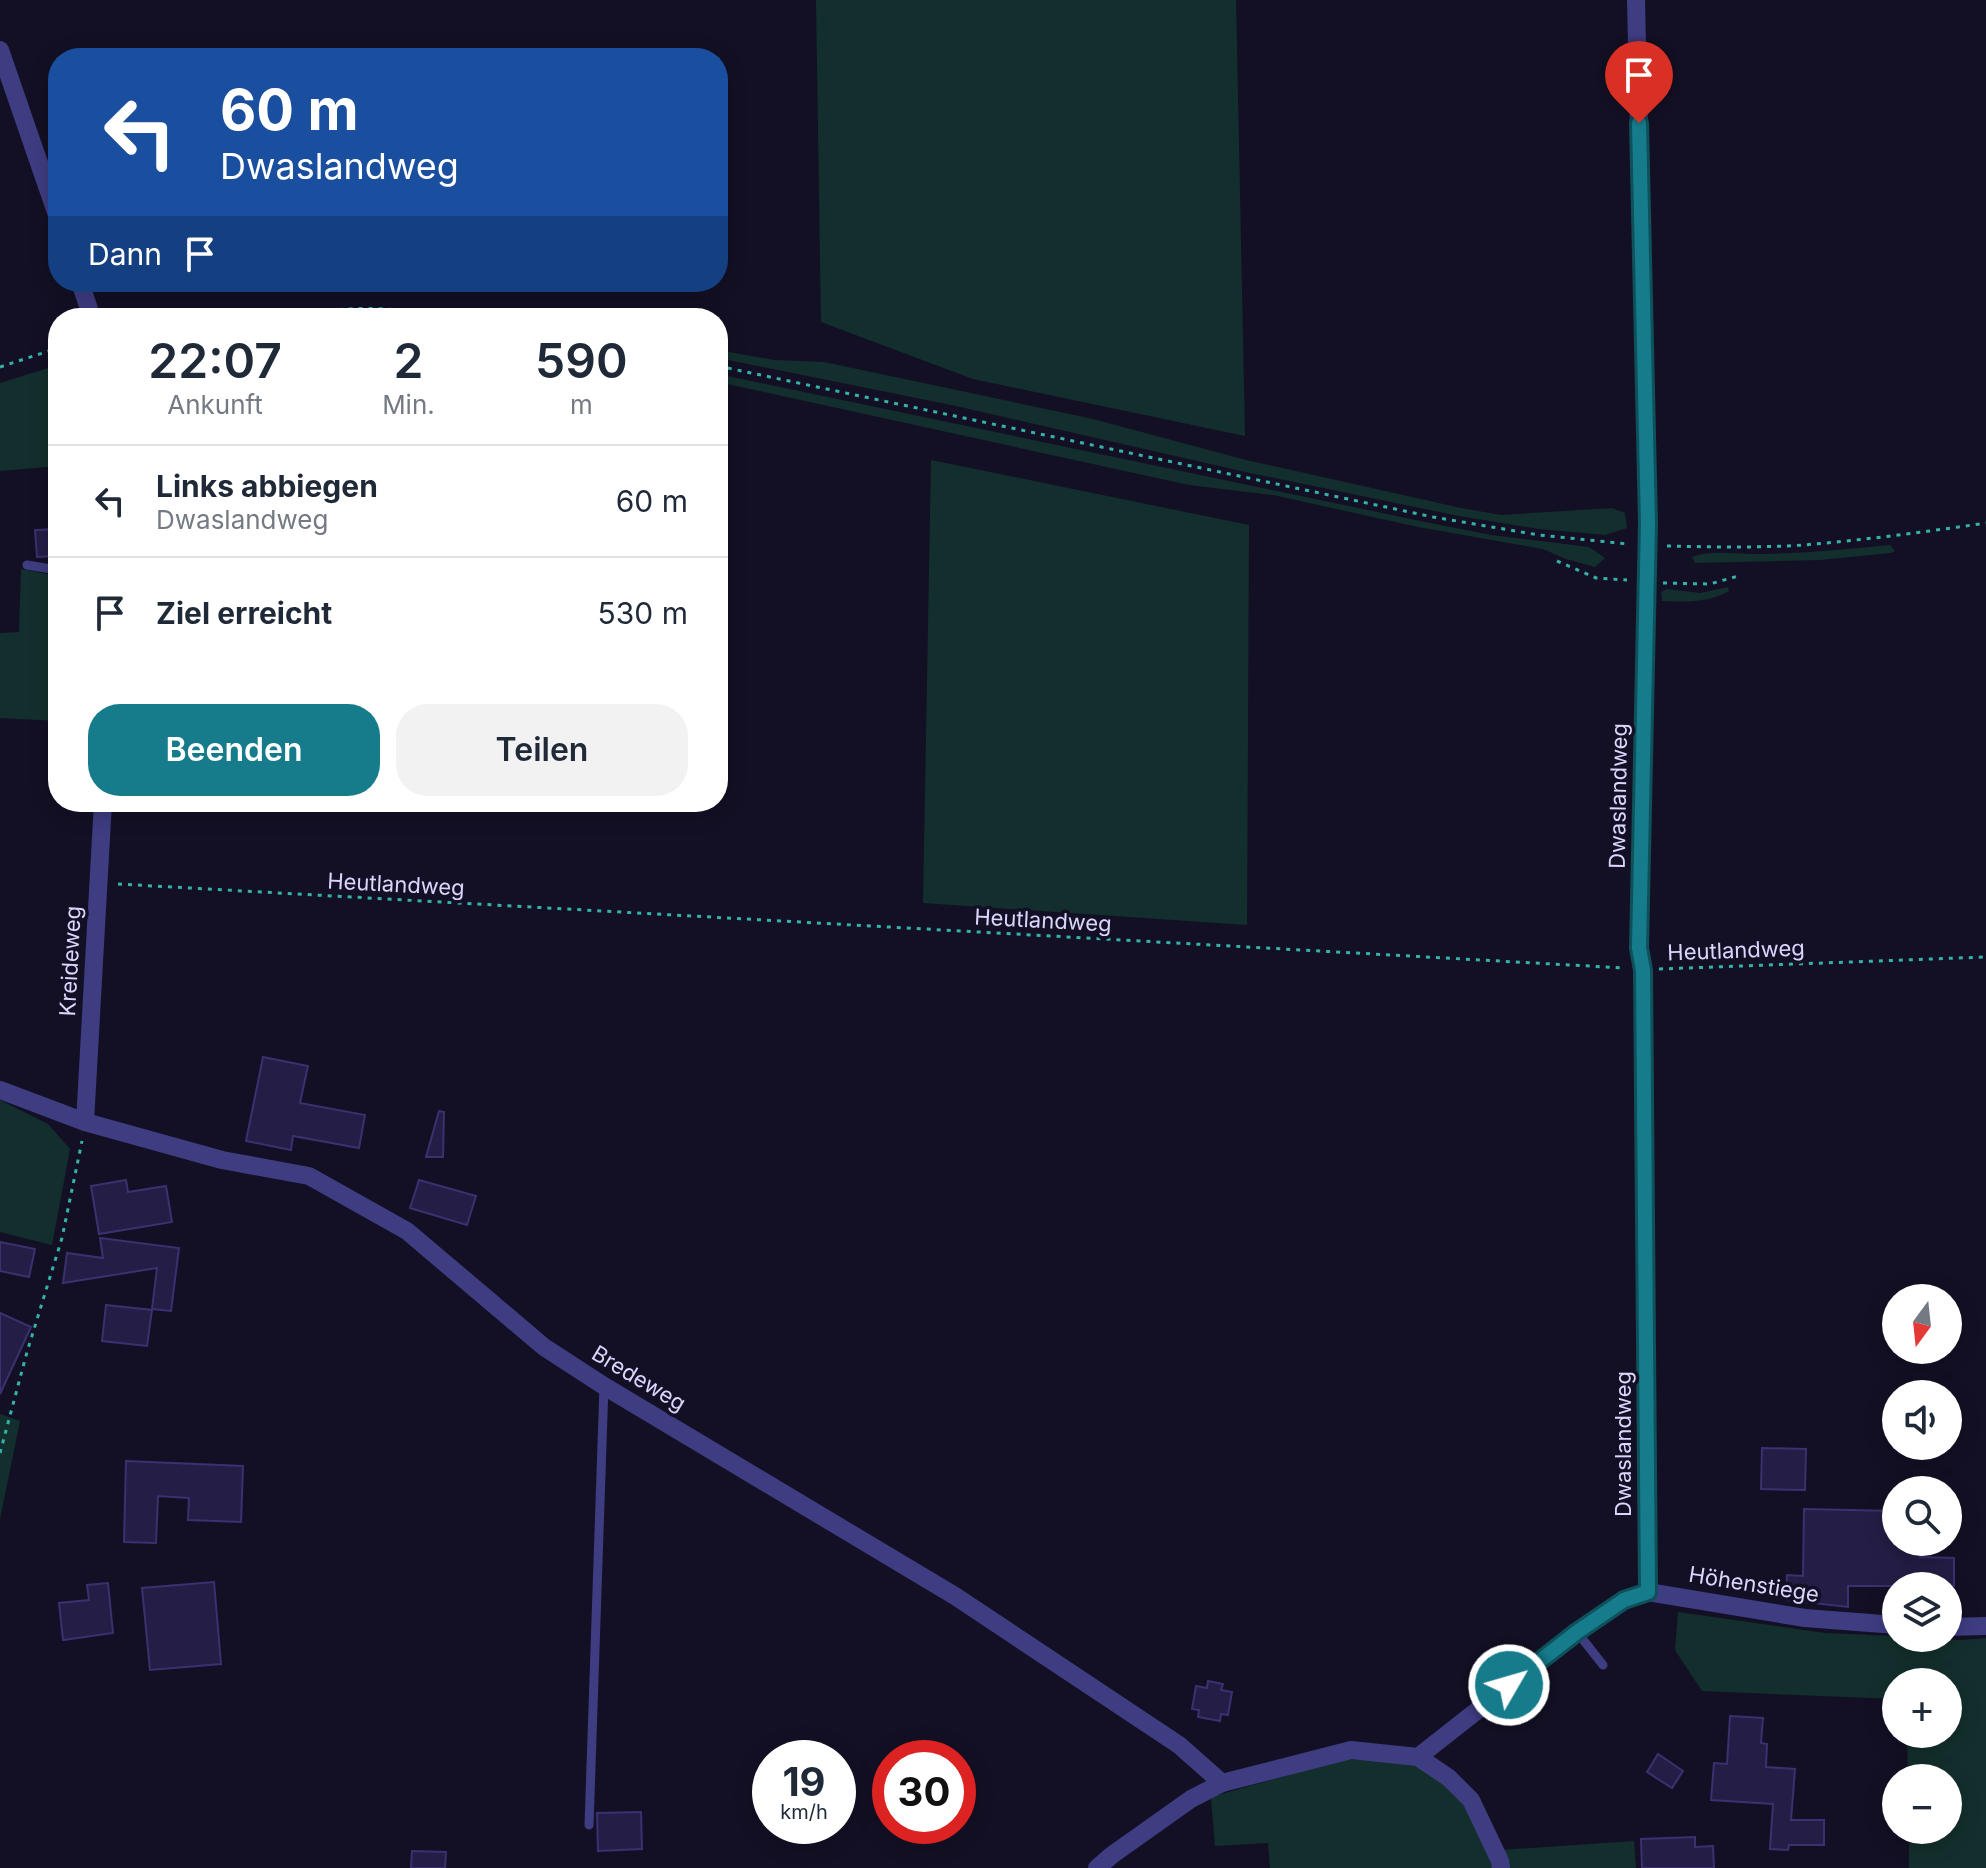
<!DOCTYPE html>
<html lang="de">
<meta charset="utf-8">
<style>
:root{--surface:#fff;--page:#f2f2f3;--text:#1f2937;--muted:#747a83;--line:#e0e1e3;--accent:#167c8c}
body{margin:0;font-family:Inter,sans-serif;background:var(--page);color:var(--text);height:100vh;display:flex;flex-direction:column;font-size:30px;white-space:nowrap}
*{box-sizing:border-box;margin:0}
p{font-size:26px;color:var(--muted)}
.icon{flex:none;width:44px;height:44px;fill:none;stroke:currentColor;stroke-width:2;stroke-linecap:round;stroke-linejoin:round}
.map{position:relative;flex:1;overflow:hidden}
.drawer{position:absolute;left:48px;top:308px;width:680px;height:504px;display:flex;flex-direction:column;background:var(--surface);border-radius:32px;box-shadow:0 4px 20px #0003}
.drawer>*{flex:none}
.guide{position:absolute;left:48px;top:48px;width:680px;height:244px;border-radius:32px;box-shadow:0 4px 20px #0003;background:#1a4fa0;color:#fff;overflow:hidden}
.needle{width:52px;rotate:195deg}
.controls{position:absolute;left:1882px;top:1284px;display:grid;gap:16px}
.controls a{display:grid;place-items:center;width:80px;height:80px;border-radius:50%;background:var(--surface);box-shadow:0 4px 20px #0003;font-size:40px}
.speed{position:absolute;left:752px;top:1740px;display:flex;gap:16px;font-size:40px;font-weight:700;text-align:center}
.speed>*{display:grid;place-content:center;width:104px;height:104px;border-radius:50%;background:var(--surface);box-shadow:0 4px 20px #0003;line-height:1}
.speed small{font-size:20px;font-weight:400}
.speed .limit{border:12px solid #d22;background:#fff;color:#111}
.pin{position:absolute;display:grid;place-items:center;width:68px;height:68px;color:#fff;margin:-82px -34px;border-radius:50% 50% 50% 0;rotate:-45deg;box-shadow:0 0 8px #0007}
.pin .icon{rotate:45deg}
.me{position:absolute;width:88px;margin:-44px;rotate:52deg;stroke-linejoin:round;filter:drop-shadow(0 0 6px #0008)}
.turn{display:flex;align-items:center;gap:28px;height:168px;padding:0 40px;font-size:36px}
.turn .icon{width:104px;height:104px;stroke-width:2.5}
.turn b{display:block;font-size:56px;line-height:68px}
.then{display:flex;align-items:center;height:76px;padding:0 40px;background:#0003;gap:16px;font-size:30px}
.eta{display:flex;justify-content:space-evenly;align-items:center;height:136px;text-align:center}
.eta b{font-size:48px;font-weight:600;line-height:56px}
.button{display:flex;gap:16px;margin-top:auto;padding:16px 40px}
.button a{flex:1;height:92px;border-radius:32px;background:var(--accent);color:#fff;font-size:32px;font-weight:600;line-height:92px;text-align:center}
.button a+a{background:var(--page);color:var(--text)}
ul{padding:0;list-style:none}
li{display:flex;align-items:center;gap:24px;height:112px;padding:0 40px;border-top:2px solid var(--line)}
li div{flex:1}
li b{display:block;font-size:30px}
li em{font-style:normal}
.map>svg:first-child{display:block}
.green{fill:#132f2d}
.building{fill:#241d45;stroke:#3b3070;stroke-width:2}
.lines{fill:none;stroke-linecap:round;stroke-linejoin:round}
.path{stroke:#35b2a8;stroke-width:3;stroke-dasharray:4 6;stroke-linecap:butt}
.service{stroke:#3e3d82;stroke-width:9}
.minor{stroke:#3e3d82;stroke-width:18}
.route-casing{stroke:#0e515b;stroke-width:20}
.route{stroke:#167c8c;stroke-width:14}
.labels{text-anchor:middle;dominant-baseline:central;stroke-width:7;stroke-linejoin:round;paint-order:stroke}
.street-label{font-size:22px;fill:#dad6fd;stroke:#131025}
</style>
<div class="map">
<svg width="1986" height="1868" viewBox="0 0 1986 1868">
<rect width="100%" height="100%" fill="#131025"/>
<g class="green">
<polygon points="816,0 1236,0 1245,436 973,379 821,322"/>
<polygon points="718,350 774,360 824,362 1093,419 1246,460 1461,508 1501,515 1612,508 1625,513 1627,528 1605,535 1539,529 1459,516 1250,473 956,406 718,358"/>
<polygon points="58,365 58,466 0,471 0,383"/>
<polygon points="718,374 1425,522 1491,535 1589,547 1605,558 1595,567 1566,559 1543,549 1418,527 1273,495 1189,485 718,382"/>
<polygon points="931,460 1249,525 1247,925 923,903"/>
<path d="M1890,545L1895,551L1891,553L1820,560L1695,563L1692,557C1712,549 1744,555 1766,554C1807,553 1848,549 1890,545Z"/>
<polygon points="21,569 58,576 58,721 0,718 0,633 19,632"/>
<path d="M1728,587L1729,591C1708,603 1685,602 1662,601L1661,592L1667,589L1700,593Z"/>
<polygon points="0,1100 48,1124 70,1149 52,1245 0,1232"/>
<polygon points="0,1414 20,1421 0,1519"/>
<polygon points="1678,1612 1825,1633 1896,1636 1896,1638 1961,1640 1986,1638 1986,1868 1909,1868 1909,1830 1948,1830 1948,1778 1908,1778 1907,1734 1948,1734 1948,1682 1896,1682 1896,1699 1702,1691 1675,1650"/>
<polygon points="1345,1759 1416,1763 1466,1803 1495,1868 1270,1868 1268,1843 1215,1846 1211,1797"/>
<polygon points="1634,1841 1636,1868 1506,1868 1502,1850"/>
</g>
<g class="building">
<polygon points="58,529 58,556 37,557 35,530"/>
<polygon points="263,1057 308,1066 300,1103 365,1115 359,1148 293,1136 291,1150 246,1141"/>
<polygon points="439,1111 444,1112 443,1157 426,1157"/>
<polygon points="126,1180 128,1192 166,1186 172,1222 99,1234 91,1186"/>
<polygon points="419,1180 476,1196 467,1225 410,1208"/>
<polygon points="100,1238 179,1248 171,1311 152,1309 157,1268 63,1283 67,1253 103,1258"/>
<polygon points="0,1242 35,1249 29,1277 0,1271"/>
<polygon points="106,1305 152,1310 147,1346 102,1341"/>
<polygon points="0,1313 31,1327 0,1394"/>
<polygon points="1762,1448 1806,1449 1805,1490 1761,1489"/>
<polygon points="126,1461 243,1466 241,1522 188,1520 189,1498 158,1496 156,1543 124,1542"/>
<polygon points="1804,1509 1896,1511 1896,1542 1920,1542 1920,1557 1954,1558 1954,1586 1848,1586 1848,1607 1786,1600 1787,1575 1803,1576"/>
<polygon points="214,1582 221,1664 150,1670 142,1588"/>
<polygon points="108,1583 113,1633 63,1640 59,1603 89,1600 87,1585"/>
<polygon points="1208,1681 1223,1684 1221,1690 1232,1692 1228,1715 1221,1714 1220,1721 1198,1717 1199,1710 1192,1709 1196,1686 1207,1688"/>
<polygon points="1730,1716 1763,1718 1761,1743 1767,1744 1766,1767 1795,1769 1791,1820 1824,1820 1824,1845 1789,1845 1788,1850 1770,1849 1773,1804 1711,1800 1714,1763 1727,1764"/>
<polygon points="1658,1754 1683,1771 1672,1788 1647,1772"/>
<polygon points="641,1812 642,1849 598,1851 597,1813"/>
<polygon points="1695,1837 1695,1847 1713,1846 1714,1868 1642,1868 1641,1839"/>
<polygon points="412,1851 446,1852 445,1868 411,1868"/>
</g>
<g class="lines">
<g class="path">
<polyline points="425,313 469,313 489,310"/>
<path d="M259,318C314,312 382,300 436,318"/>
<polyline points="718,366 1433,517 1539,535 1628,544"/>
<polyline points="0,367 58,348"/>
<path d="M1667,546C1712,547 1758,548 1803,545C1864,540 1925,532 1986,523"/>
<polyline points="1557,561 1596,578 1627,580"/>
<polyline points="1663,583 1710,584 1738,576"/>
<polyline points="118,884 1624,968"/>
<polyline points="1659,969 1986,957"/>
<polyline points="0,1453 27,1352 62,1238 82,1141"/>
</g>
<g class="service">
<polyline points="27,565 58,570"/>
<polyline points="1577,1632 1603,1665"/>
<polyline points="589,1825 604,1386"/>
</g>
<g class="minor">
<polyline points="1636,0 1648,523 1639,948 1643,970 1648,1592"/>
<polyline points="0,50 58,218"/>
<polyline points="80,282 92,318"/>
<polyline points="0,1090 85,1122 222,1160 309,1176 407,1231 544,1347 604,1386 955,1596 1179,1745 1222,1783"/>
<polyline points="85,1122 103,802"/>
<polyline points="1948,1627 1986,1626"/>
<polyline points="1418,1757 1577,1632 1624,1600 1648,1592 1805,1618 1896,1625"/>
<polyline points="1097,1868 1112,1855 1191,1799 1222,1783 1351,1750 1418,1757 1449,1778 1471,1800 1500,1861 1501,1868"/>
</g>
</g>
<g class="lines">
<defs>
<polyline id="route" points="1509,1685 1577,1632 1624,1600 1648,1592 1643,970 1639,948 1648,523 1639,123"/>
</defs>
<use href="#route" class="route-casing"/>
<use href="#route" class="route"/>
</g>
<g class="labels">
<g class="street-label">
<text transform="translate(1618 796) rotate(-89)">Dwaslandweg</text>
<text transform="translate(396 884) rotate(3)">Heutlandweg</text>
<text transform="translate(1043 920) rotate(3)">Heutlandweg</text>
<text transform="translate(1736 950) rotate(-2)">Heutlandweg</text>
<text transform="translate(70 961) rotate(-87)">Kreideweg</text>
<text transform="translate(639 1378) rotate(31)">Bredeweg</text>
<text transform="translate(1623 1444) rotate(-90)">Dwaslandweg</text>
<text transform="translate(1754 1584) rotate(9)">Höhenstiege</text>
</g>
</g>
</svg>
<div class="controls">
<a><svg class="needle" viewBox="-14 -14 28 28"><path d="M0-13l5 13h-10z" fill="#e53935"/><path d="M0 13l5-13h-10z" fill="#747a83"/></svg></a>
<a><svg class="icon" aria-label="sound" viewBox="0 0 24 24"><path d="M4 9h4l5-4v14l-5-4H4zM17 9q2 3 0 6"/></svg></a>
<a><svg class="icon" aria-label="search" viewBox="0 0 24 24"><circle cx="10" cy="10" r="6"/><path d="M15 15l6 6"/></svg></a>
<a><svg class="icon" aria-label="layers" viewBox="0 0 24 24"><path d="M12 4l9 5-9 5-9-5zM3 14l9 5 9-5"/></svg></a>
<a>+</a>
<a>−</a>
</div>
<div class="speed"><div>19<small>km/h</small></div><div class="limit">30</div></div>
<div class="pin" style="left:1639px;top:123px;background:#d93025"><svg class="icon" aria-label="arrive" viewBox="0 0 24 24"><path d="M6 21V4h12l-3 4 3 4H6"/></svg></div>
<svg class="me" style="left:1509px;top:1685px" viewBox="-20 -20 40 40"><circle r="17" fill="#167c8c" stroke="#fff" stroke-width="3"/><path d="M0-11L8 9 0 5-8 9z" fill="#fff"/></svg>
<div class="guide">
<div class="turn"><svg class="icon" aria-label="left" viewBox="0 0 24 24"><path d="M17 20v-9H6M10 6l-5 5 5 5"/></svg><div><b>60 m</b>Dwaslandweg</div></div>
<div class="then">Dann<svg class="icon" aria-label="arrive" viewBox="0 0 24 24"><path d="M6 21V4h12l-3 4 3 4H6"/></svg></div>
</div>
<section class="drawer">
<div class="eta">
<div><b>22:07</b><p>Ankunft</p></div>
<div><b>2</b><p>Min.</p></div>
<div><b>590</b><p>m</p></div>
</div>
<ul>
<li><svg class="icon" aria-label="left" viewBox="0 0 24 24"><path d="M17 20v-9H6M10 6l-5 5 5 5"/></svg><div><b>Links abbiegen</b><p>Dwaslandweg</p></div><em>60 m</em></li>
<li><svg class="icon" aria-label="arrive" viewBox="0 0 24 24"><path d="M6 21V4h12l-3 4 3 4H6"/></svg><div><b>Ziel erreicht</b></div><em>530 m</em></li>
</ul>
<div class="button"><a>Beenden</a><a>Teilen</a></div>
</section>
</div>
